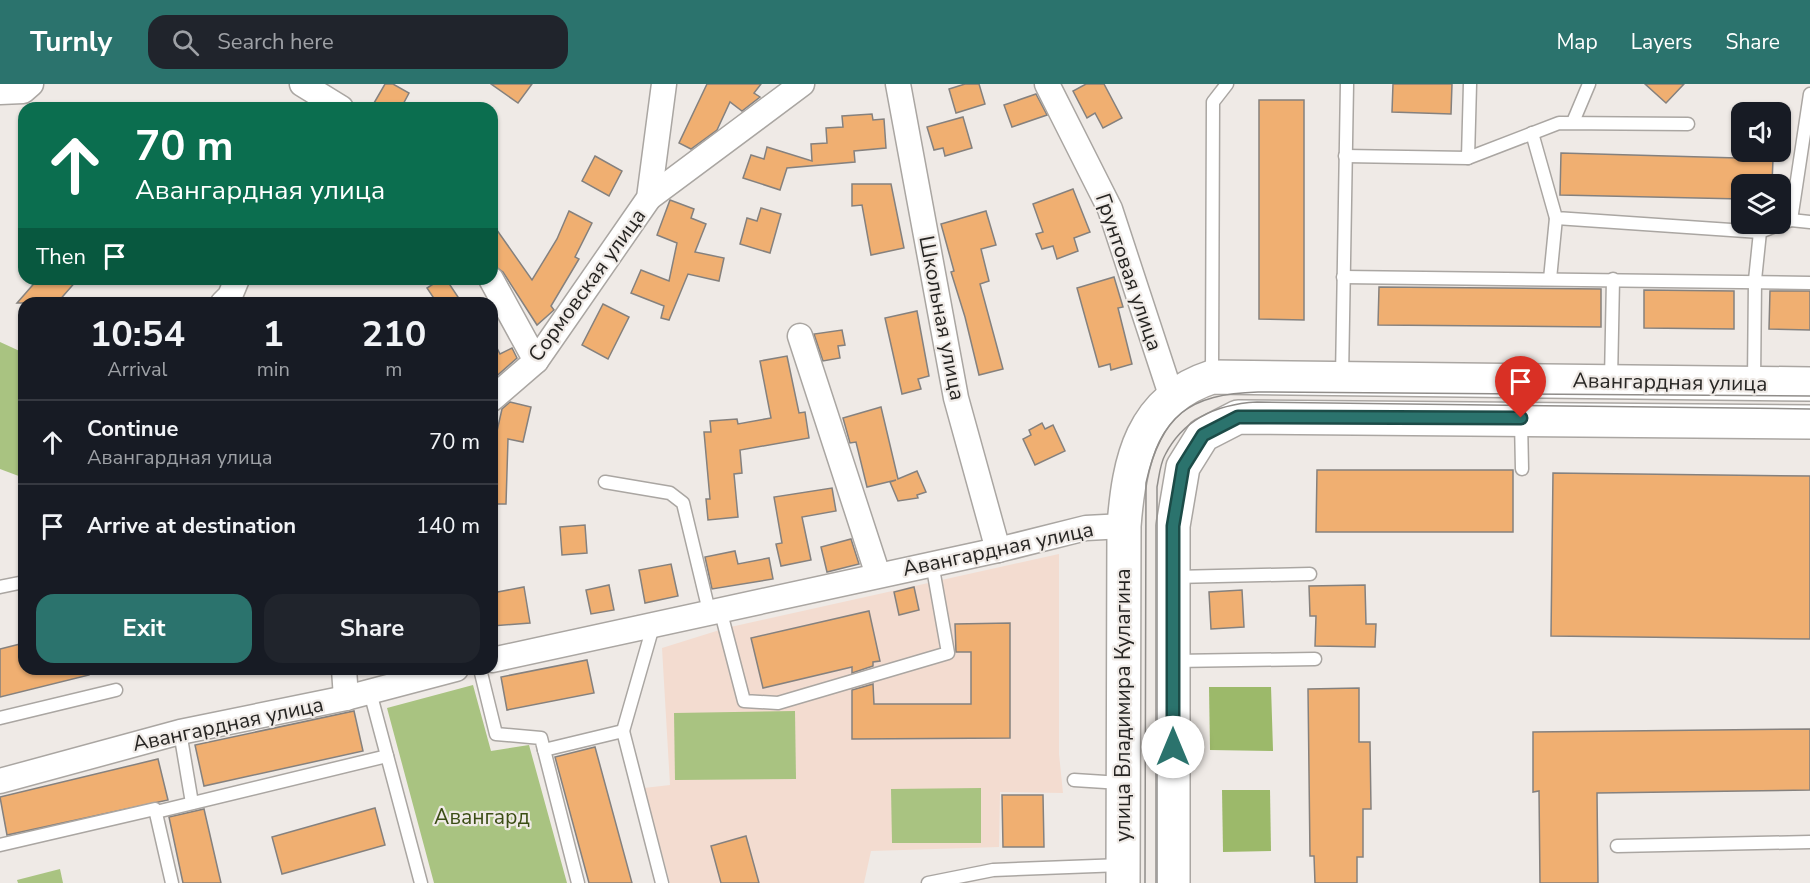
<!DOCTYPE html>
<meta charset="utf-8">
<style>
:root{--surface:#171b24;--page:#20242c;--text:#f1f3f6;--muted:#9ea1a6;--line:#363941;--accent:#2b736d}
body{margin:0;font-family:"Nunito Sans",sans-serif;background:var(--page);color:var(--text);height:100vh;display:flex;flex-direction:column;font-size:22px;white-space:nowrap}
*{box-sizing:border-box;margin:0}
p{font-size:20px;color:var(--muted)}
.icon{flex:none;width:33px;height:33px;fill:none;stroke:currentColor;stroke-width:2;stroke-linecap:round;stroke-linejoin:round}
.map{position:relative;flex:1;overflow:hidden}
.details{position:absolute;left:18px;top:213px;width:480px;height:378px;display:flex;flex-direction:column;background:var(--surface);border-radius:18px;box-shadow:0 2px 4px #0004}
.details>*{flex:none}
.top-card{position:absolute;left:18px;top:18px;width:480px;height:183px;border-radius:18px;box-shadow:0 2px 4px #0004;background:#0b6e4f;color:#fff;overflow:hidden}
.tools{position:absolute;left:1731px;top:18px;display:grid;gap:12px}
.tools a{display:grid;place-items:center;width:60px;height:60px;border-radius:12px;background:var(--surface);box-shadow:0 2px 4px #0004;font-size:30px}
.pin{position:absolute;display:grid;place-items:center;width:51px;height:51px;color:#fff;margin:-62px -26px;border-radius:50% 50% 50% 0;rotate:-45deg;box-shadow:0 0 6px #0007}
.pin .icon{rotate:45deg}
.me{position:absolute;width:66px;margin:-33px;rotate:0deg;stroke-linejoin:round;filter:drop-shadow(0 0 4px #0008)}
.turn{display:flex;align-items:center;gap:21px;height:126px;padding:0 18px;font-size:27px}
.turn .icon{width:78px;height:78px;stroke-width:2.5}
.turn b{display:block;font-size:42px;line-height:51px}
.then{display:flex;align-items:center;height:57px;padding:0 18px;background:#0003;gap:12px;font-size:22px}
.eta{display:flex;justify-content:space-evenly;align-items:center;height:102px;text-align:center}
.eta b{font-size:36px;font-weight:700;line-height:42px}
.button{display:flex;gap:12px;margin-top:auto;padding:12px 18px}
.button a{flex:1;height:69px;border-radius:18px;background:var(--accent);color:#fff;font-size:24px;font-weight:700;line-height:69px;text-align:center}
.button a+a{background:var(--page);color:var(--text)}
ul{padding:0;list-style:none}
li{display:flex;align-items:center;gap:18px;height:84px;padding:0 18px;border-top:2px solid var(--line)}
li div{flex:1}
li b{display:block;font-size:22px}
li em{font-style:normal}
header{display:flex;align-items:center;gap:36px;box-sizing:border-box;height:84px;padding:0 30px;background:var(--accent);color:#fff}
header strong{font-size:28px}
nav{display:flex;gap:33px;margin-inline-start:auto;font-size:21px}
.search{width:420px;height:54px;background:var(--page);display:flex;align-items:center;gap:15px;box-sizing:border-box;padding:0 21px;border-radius:18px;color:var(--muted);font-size:22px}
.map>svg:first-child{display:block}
.education{fill:#f3dcd0}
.green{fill:#a9c381}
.forest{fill:#9cb96a}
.building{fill:#f0af71;stroke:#85817e;stroke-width:1.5}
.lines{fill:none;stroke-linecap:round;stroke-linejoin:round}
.service-casing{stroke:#aaa6a2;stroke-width:15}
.minor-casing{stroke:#aaa6a2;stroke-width:27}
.secondary-casing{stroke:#aaa6a2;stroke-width:36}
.service{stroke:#fff;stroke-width:12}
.minor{stroke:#fff;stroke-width:24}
.secondary{stroke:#fff;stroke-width:33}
.tram{stroke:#908d8a;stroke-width:1.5}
.route-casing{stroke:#1c4b47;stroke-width:15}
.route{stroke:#2b736d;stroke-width:10}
.labels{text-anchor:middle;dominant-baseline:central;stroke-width:4.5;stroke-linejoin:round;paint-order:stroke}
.street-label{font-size:21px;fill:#262523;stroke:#efeae6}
.park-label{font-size:21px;fill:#3b4d15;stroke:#efeae6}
</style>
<header>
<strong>Turnly</strong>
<div class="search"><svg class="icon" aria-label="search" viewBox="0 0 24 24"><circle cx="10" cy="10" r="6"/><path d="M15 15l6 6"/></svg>Search here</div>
<nav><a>Map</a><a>Layers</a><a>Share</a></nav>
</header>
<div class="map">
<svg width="1810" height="799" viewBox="0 0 1810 799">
<rect width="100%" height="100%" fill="#efeae6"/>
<polygon class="education" points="1059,470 1059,670 1063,709 1000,708 999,763 871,767 864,799 670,799 644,704 670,701 662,564 726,544"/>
<g class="green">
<polygon points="0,258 24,269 24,394 0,385"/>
<polygon points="473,601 491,667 529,661 567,799 434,799 387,624"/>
<polygon points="795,627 796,695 675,696 674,629"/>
<polygon points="981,704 981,759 892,759 891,705"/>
<polygon points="60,785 63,799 18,799 17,796"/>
</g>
<g class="forest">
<polygon points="1209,603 1271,603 1273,667 1210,666"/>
<polygon points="1222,706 1270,706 1271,767 1223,768"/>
</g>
<g class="building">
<polygon points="385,0 393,0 409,9 401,24 383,24 374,19"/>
<polygon points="491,0 532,0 518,19"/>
<polygon points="707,0 761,0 754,9 760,13 742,27 730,18 717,46 691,65 679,59"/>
<polygon points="965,0 979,0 985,20 956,29 949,5"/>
<polygon points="1086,0 1104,0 1122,34 1103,44 1095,29 1087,34 1073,7"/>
<polygon points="1393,0 1452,0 1451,30 1392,28"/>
<polygon points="1645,0 1684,0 1666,19"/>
<polygon points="1036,10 1047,31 1012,43 1004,21"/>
<polygon points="1259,16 1304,16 1304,236 1259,235"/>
<polygon points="872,30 873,36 884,35 886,64 854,67 855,78 787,84 780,106 743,94 751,71 764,75 767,63 812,77 811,60 827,59 826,44 843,43 842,32"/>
<polygon points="963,33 972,64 945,72 943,64 934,66 927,43"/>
<polygon points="1561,69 1773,75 1772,100 1742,100 1742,115 1560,111"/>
<polygon points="595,72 622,87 609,112 582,97"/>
<polygon points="852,100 891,100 904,164 871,171 862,121 852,122"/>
<polygon points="1073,105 1090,148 1074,154 1078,167 1057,175 1053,162 1042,165 1036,150 1043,148 1033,120"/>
<polygon points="670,116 694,125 691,134 706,140 695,168 724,174 719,197 688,190 669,236 661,234 664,222 631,209 641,186 669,197 677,159 657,151"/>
<polygon points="761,124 781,130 770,169 740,160 747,134 757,137"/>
<polygon points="569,127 592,139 575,173 579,175 551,222 554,226 537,241 503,188 492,180 492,139 532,196 557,155"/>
<polygon points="986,127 996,161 981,165 989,197 980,200 1003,285 979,291 965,233 951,188 954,187 941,140"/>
<polygon points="1114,193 1123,223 1118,224 1132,280 1111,286 1110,280 1099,283 1077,204"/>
<polygon points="38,195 78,195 57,219 17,219"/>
<polygon points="441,195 446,195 462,219 437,219 427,204"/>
<polygon points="1379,203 1601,205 1601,243 1378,241"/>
<polygon points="1644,206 1734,207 1734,245 1644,244"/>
<polygon points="1770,207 1810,207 1810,246 1769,245"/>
<polygon points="603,220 629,233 608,275 582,261"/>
<polygon points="917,227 929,292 918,295 921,305 902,310 885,234"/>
<polygon points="842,246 845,261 838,262 840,274 823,277 814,250"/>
<polygon points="492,254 500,270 512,264 517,274 492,296"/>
<polygon points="787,272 799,329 805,328 809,354 740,366 742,389 734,390 738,433 708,436 706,415 710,415 704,348 711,348 710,337 737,335 738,340 771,334 760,277"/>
<polygon points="510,318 531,323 523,358 508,355 506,420 492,420 492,369 502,325"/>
<polygon points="881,323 898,395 917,387 926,408 917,411 918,414 898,417 890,398 896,396 867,403 856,358 850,359 843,334"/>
<polygon points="1042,339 1045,345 1053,341 1065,367 1035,381 1023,355 1031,351 1029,346"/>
<polygon points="1317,386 1513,386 1513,448 1316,448"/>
<polygon points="1553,389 1810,392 1810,555 1551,552"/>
<polygon points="832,404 836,427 802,433 811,476 781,482 776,460 782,459 774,413"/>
<polygon points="585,441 587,469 562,471 560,443"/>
<polygon points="851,455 859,480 827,488 821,463"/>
<polygon points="735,467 738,480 769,474 773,495 712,505 705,473"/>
<polygon points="671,480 678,512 645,519 639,486"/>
<polygon points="609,501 614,526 591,530 586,506"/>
<polygon points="1365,501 1366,540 1376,540 1375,563 1315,562 1316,532 1310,532 1309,502"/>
<polygon points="524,503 530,539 492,542 492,509"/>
<polygon points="914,503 919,526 899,531 894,508"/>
<polygon points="1242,506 1244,543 1211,545 1209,508"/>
<polygon points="869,527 880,577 873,578 873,582 852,589 852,583 763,604 751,554"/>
<polygon points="1010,539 1010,654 852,655 852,606 873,600 874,620 971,620 971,568 956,568 955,540"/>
<polygon points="24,559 24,585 88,585 89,591 0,613 0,565"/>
<polygon points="587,576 594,609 507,626 501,593"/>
<polygon points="1359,604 1359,658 1370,658 1371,725 1363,725 1363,773 1357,773 1357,799 1315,799 1314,772 1310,772 1308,605"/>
<polygon points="354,627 363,667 204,702 195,661"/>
<polygon points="1810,645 1810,706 1597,709 1598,799 1540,799 1539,707 1533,708 1533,648"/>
<polygon points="595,663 632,799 589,799 555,673"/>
<polygon points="158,675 168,716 7,751 0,713"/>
<polygon points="1002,711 1043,711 1044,763 1003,763"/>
<polygon points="375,724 385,761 282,790 272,753"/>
<polygon points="204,725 221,799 183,799 169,733"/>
<polygon points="746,752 759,799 721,799 711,762"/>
</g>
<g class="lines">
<defs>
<g id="service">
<polyline points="1573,38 1589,0"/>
<polyline points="1532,49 1556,134 1760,148"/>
<polyline points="1345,72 1468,74 1470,0"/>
<polyline points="1468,74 1559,39 1688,40"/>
<polyline points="1791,136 1810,138"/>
<polyline points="1343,193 1810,199"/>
<polyline points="1550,195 1556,134"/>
<polyline points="1212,291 1213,18 1227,0"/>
<polyline points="1342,294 1347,0"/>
<polyline points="1611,296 1613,195"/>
<polyline points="1754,298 1755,196 1760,148 1791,136 1810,10"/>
<polyline points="1521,336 1522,385"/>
<polyline points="605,398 670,409 683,419 709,527"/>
<polyline points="1174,493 1310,490"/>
<polyline points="0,503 24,498"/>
<polyline points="720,525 744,617 778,619 948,569 932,479"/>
<polyline points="1174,577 1315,575"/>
<polyline points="480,585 496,650 541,654 578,799"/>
<polyline points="370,608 421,799"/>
<polyline points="0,634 116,606"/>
<polyline points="623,647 654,539"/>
<polyline points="180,648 192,719"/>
<polyline points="544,666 623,647 662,799"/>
<polyline points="1074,696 1121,699"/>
<polyline points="156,728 387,672"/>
<polyline points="0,761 155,725 172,799"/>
<polyline points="1617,762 1810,758"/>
<polyline points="928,799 993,786 1122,781"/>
</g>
<g id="minor">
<polyline points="302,0 341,24"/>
<polyline points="898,0 956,314 998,466"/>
<polyline points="1047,0 1110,125 1172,314"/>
<polyline points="0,8 23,7 31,0"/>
<polyline points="649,114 802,0"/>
<polyline points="491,195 536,277"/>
<polyline points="223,219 230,212 237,195"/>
<polyline points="800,252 878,491"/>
<polyline points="492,315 536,277 649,114 664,0"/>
<polyline points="492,576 998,466 1086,444 1124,442"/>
<polyline points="344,585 346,614"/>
<polyline points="0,697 180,648 346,614 456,585"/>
</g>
<g id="secondary">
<path d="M1123,799L1124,442C1129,376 1141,316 1212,293L1810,300"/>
<polyline points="1173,799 1173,442 1183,383 1203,351 1238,333 1810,338"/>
</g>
</defs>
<use href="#service" class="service-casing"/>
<use href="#minor" class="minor-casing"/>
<use href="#secondary" class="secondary-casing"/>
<use href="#service" class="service"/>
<use href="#minor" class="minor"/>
<use href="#secondary" class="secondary"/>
<g class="tram">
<path d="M1145,799L1146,399C1161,331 1189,310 1258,308L1810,312"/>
<path d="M1157,799V403C1159,393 1160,380 1165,371C1184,334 1218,320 1257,318L1810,325"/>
</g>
</g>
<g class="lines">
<defs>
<polyline id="route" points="1173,663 1173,442 1183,383 1203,351 1238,333 1521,334"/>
</defs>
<use href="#route" class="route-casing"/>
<use href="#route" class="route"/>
</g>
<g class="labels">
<g class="street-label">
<text transform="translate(1129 188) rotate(71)">Грунтовая улица</text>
<text transform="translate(587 201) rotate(-54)">Сормовская улица</text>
<text transform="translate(942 234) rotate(79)">Школьная улица</text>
<text transform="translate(1670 298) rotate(1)">Авангардная улица</text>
<text transform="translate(998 465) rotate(-12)">Авангардная улица</text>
<text transform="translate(1123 621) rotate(-90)">улица Владимира Кулагина</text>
<text transform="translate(228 640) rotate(-12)">Авангардная улица</text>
</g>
<g class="park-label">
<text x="482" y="733">Авангард</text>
</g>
</g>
</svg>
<div class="tools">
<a><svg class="icon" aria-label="sound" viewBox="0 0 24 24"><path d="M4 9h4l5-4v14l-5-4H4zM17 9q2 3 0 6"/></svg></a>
<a><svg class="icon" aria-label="layers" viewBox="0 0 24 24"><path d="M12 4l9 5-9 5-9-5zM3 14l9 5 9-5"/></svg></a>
</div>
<div class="pin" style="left:1521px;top:334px;background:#d93025"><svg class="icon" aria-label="arrive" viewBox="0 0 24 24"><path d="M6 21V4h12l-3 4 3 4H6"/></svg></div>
<svg class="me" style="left:1173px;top:663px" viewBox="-20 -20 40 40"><circle r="19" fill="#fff"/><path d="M0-13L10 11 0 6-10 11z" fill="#2b736d"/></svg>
<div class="top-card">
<div class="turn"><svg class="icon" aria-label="ahead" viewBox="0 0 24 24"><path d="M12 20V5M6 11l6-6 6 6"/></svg><div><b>70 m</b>Авангардная улица</div></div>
<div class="then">Then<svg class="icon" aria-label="arrive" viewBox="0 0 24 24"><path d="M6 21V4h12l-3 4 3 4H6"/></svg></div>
</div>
<section class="details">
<div class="eta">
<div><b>10:54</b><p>Arrival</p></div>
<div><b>1</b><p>min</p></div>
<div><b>210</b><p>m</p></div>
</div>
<ul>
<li><svg class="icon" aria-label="ahead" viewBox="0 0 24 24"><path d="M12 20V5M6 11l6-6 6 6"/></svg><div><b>Continue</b><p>Авангардная улица</p></div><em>70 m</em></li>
<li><svg class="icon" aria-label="arrive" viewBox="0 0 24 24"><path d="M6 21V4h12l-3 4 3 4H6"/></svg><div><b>Arrive at destination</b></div><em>140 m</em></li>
</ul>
<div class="button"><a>Exit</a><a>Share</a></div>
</section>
</div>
